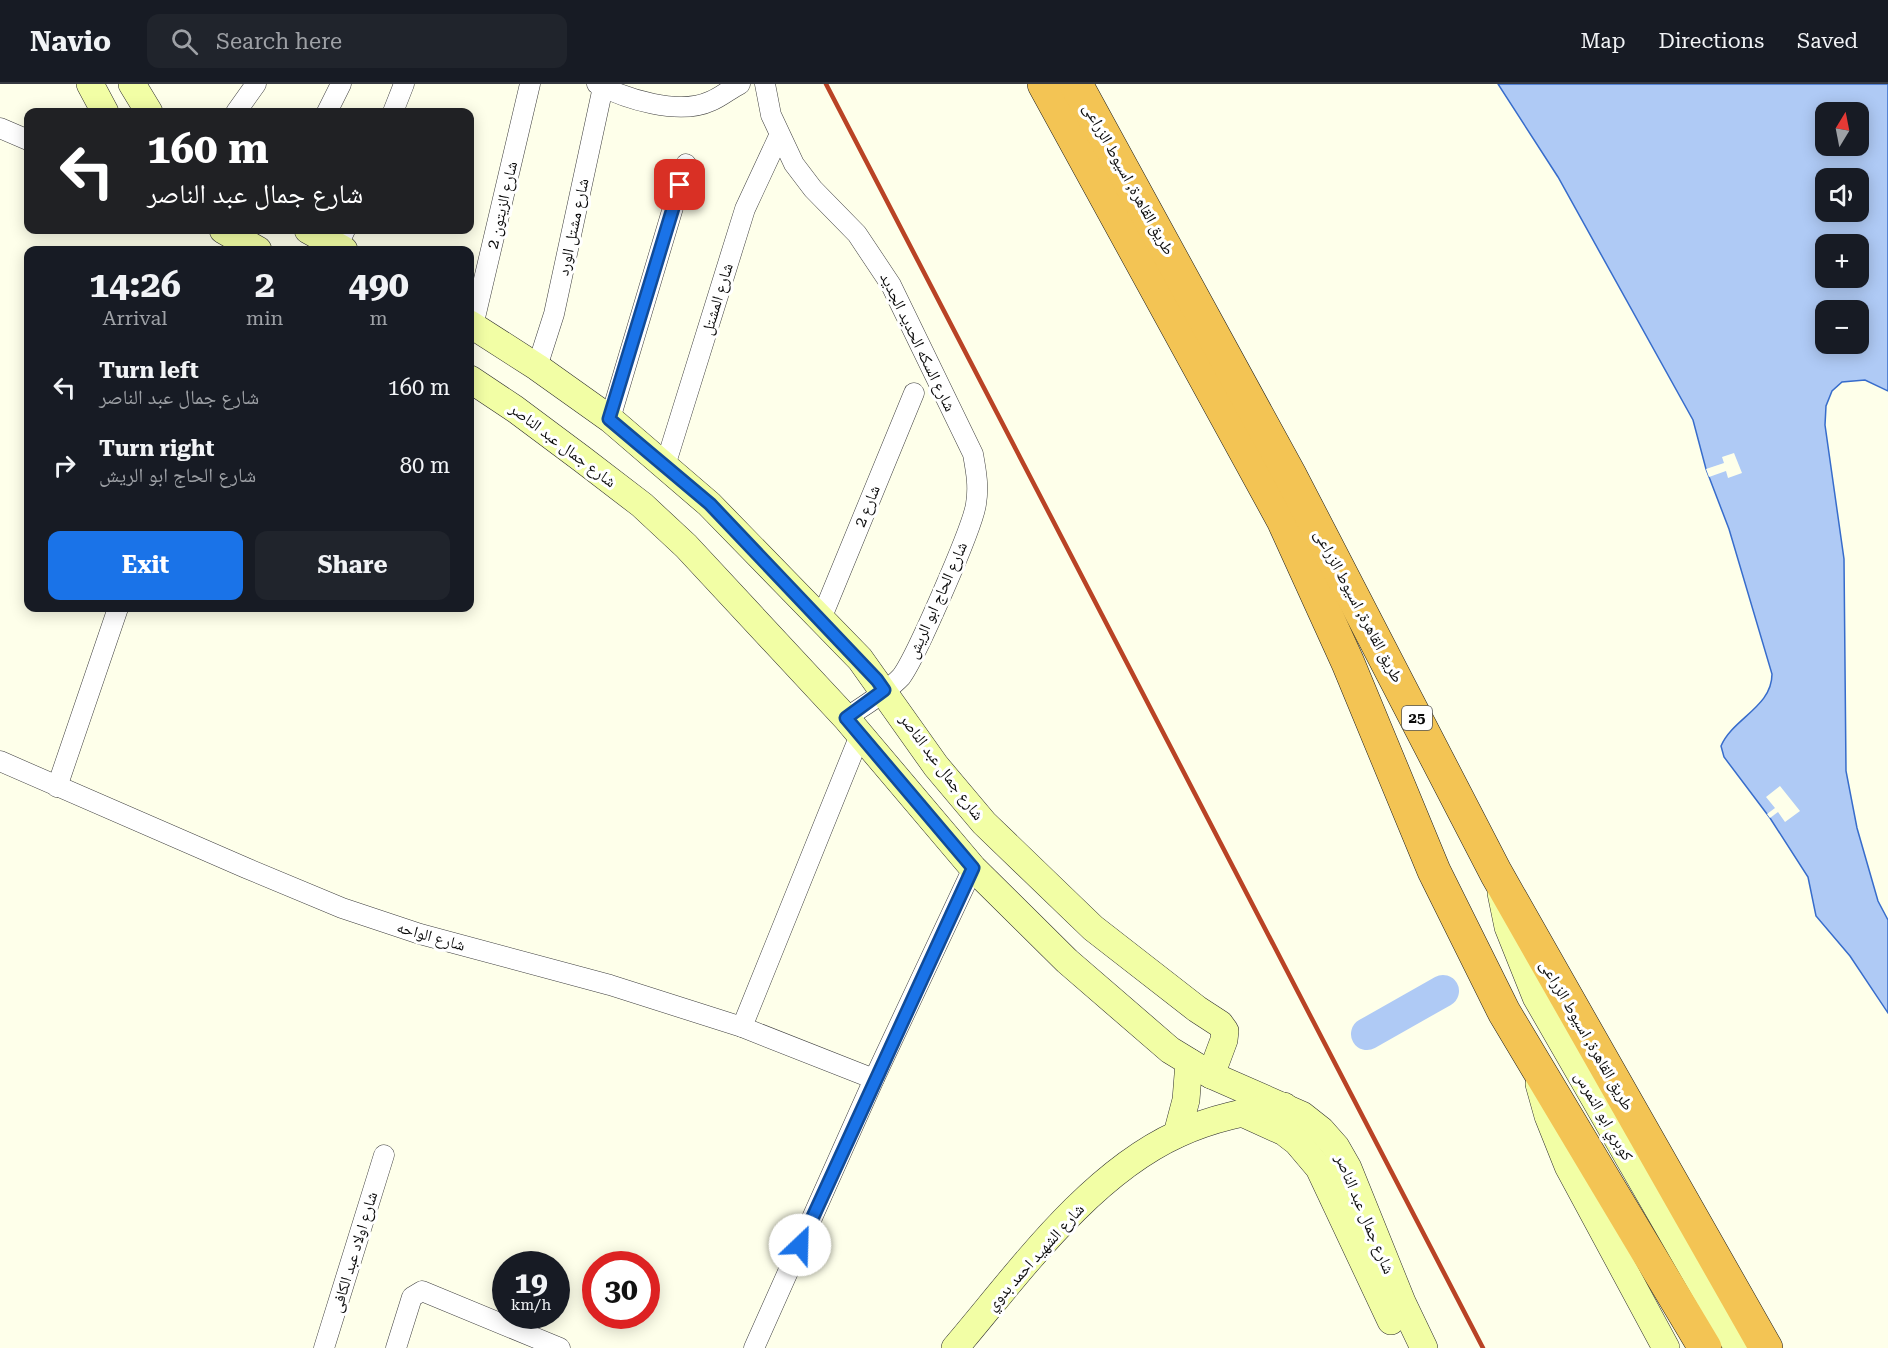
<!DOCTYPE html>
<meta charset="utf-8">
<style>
:root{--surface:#171b24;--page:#20242c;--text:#f1f3f6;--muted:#9ea1a6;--line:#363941;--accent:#1a73e8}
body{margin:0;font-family:"Roboto Serif","Noto Naskh Arabic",serif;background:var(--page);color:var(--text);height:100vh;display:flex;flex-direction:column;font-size:22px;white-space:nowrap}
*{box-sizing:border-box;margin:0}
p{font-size:20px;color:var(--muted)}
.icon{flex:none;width:33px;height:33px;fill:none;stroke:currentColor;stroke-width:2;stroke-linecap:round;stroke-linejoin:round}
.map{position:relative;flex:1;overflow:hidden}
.panel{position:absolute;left:24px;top:162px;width:450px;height:366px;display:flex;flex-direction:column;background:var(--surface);border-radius:12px;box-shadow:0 3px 15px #0003}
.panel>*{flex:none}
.top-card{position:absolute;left:24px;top:24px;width:450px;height:126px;border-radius:12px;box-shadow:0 3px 15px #0003;background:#202124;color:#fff;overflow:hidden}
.needle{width:39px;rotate:10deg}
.tools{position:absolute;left:1815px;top:18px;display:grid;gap:12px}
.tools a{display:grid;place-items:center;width:54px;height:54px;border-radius:12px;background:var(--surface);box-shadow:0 3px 15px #0003;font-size:30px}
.speed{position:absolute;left:492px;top:1167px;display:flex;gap:12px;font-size:30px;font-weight:700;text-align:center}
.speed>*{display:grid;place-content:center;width:78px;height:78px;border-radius:50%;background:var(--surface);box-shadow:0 3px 15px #0003;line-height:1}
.speed small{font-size:15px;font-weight:400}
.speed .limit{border:9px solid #d22;background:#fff;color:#111}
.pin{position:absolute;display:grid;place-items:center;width:51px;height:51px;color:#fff;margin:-26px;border-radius:12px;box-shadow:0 3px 9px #0006}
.me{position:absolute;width:66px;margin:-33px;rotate:24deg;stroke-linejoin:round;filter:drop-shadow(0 0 4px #0008)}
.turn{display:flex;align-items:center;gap:21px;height:126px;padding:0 24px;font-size:27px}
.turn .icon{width:78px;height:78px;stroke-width:2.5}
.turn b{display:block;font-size:42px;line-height:51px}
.eta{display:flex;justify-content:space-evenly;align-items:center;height:102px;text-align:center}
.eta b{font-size:36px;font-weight:700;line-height:42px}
.primary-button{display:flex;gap:12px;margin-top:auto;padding:12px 24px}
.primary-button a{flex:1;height:69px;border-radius:12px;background:var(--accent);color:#fff;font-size:24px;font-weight:700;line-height:69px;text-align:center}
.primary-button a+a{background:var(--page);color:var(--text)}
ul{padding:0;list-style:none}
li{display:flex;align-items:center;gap:18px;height:78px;padding:0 24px}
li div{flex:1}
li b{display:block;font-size:22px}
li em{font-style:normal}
header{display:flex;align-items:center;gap:36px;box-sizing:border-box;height:84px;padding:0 30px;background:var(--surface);border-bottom:2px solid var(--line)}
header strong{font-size:28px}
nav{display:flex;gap:33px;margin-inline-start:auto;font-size:21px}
.search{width:420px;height:54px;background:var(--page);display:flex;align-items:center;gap:15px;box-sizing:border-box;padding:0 21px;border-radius:12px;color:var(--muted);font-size:22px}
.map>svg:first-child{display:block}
.water{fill:#afcaf5;stroke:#376ccb;stroke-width:1.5;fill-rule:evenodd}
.pier{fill:#feffea}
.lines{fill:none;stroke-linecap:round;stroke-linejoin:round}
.river{stroke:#afcaf5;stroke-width:32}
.street-casing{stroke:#3e3e3e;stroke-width:21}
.secondary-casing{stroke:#2d2d2d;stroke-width:28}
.highway-casing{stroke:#1c1c1c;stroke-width:34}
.street{stroke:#fff;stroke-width:20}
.secondary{stroke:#f2fea5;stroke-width:27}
.highway{stroke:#f3c454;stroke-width:33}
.rail{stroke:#b94325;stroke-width:4.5}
.route-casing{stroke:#114b97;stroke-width:15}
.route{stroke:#1a73e8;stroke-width:10}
.labels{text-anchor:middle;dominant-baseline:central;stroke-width:6;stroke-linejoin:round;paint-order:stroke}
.shield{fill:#fff;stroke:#545454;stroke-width:1.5}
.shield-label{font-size:15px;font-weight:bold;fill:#0b0b0b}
.street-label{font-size:16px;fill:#0b0b0b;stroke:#fff}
</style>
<header>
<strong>Navio</strong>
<div class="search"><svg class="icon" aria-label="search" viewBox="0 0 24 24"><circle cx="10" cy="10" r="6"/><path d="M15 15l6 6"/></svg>Search here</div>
<nav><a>Map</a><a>Directions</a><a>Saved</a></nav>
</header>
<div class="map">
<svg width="1888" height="1264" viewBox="0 0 1888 1264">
<rect width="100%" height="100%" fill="#feffea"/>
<path class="water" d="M1498,0H1888V307L1865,296L1842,298L1832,307L1826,322L1825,341L1844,475L1846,687L1857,744L1878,817L1888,836V929L1850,872L1816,832L1808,793L1770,734L1724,673L1721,662C1733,634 1772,623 1772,590L1729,445L1706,385L1693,336L1558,93ZM1826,28H1858V62H1826ZM1826,94H1858V128H1826ZM1826,160H1858V194H1826ZM1826,226H1858V260H1826Z"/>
<g class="pier">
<polygon points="1734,369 1742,389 1728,394 1726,387 1709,393 1706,385 1724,379 1722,373"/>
<polygon points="1780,702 1800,727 1785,738 1778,728 1770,734 1767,730 1775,724 1766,713"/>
</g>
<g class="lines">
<polyline class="river" points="1367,950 1443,907"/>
<defs>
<g id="street">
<path d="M597,0C626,15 679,32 711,17C721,13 730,5 740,0"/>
<path d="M765,0L771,31L794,80L813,105L857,150L891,201L973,370C976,387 979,402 976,420C973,443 915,575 901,593C886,609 863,622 846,634"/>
<polyline points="236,28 256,0"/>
<polyline points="327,28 341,0"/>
<polyline points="393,28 404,0"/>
<polyline points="0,44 28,56"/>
<polyline points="337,163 345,146"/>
<polyline points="473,242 530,0"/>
<polyline points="537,283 554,230 603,3"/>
<polyline points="610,335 686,80"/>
<polyline points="665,382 745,125 779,52"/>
<polyline points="821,535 914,309"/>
<polyline points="0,677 246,784 342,824 420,850 610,901 742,943 874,995"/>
<polyline points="57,703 118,524"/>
<polyline points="742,943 860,651"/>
<polyline points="324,1264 384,1071"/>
<polyline points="396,1264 412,1213 422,1207 560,1264"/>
<polyline points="754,1264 874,995 973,784"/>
</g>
<g id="secondary">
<polyline points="90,0 105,28"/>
<polyline points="132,0 149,28"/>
<polyline points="223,146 258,166"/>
<polyline points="308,146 344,166"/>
<polyline points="470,240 537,283 610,335 709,420 860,575 936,682 984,739 1093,844 1197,925 1220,940 1225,947 1224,956 1211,991"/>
<polyline points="470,295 515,325 582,375 642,421 686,462 846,634 973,784 1067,877 1170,966 1211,991 1302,1031 1321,1046 1336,1063 1348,1084 1402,1218 1424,1264"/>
<polyline points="1501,809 1508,843 1536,913 1738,1264"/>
<polyline points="1539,1000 1548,1032 1568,1082 1666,1264"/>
<polyline points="1242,1029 1284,1048 1297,1058 1319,1084 1391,1237"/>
<polyline points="1177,1050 1186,1016 1189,978"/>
<path d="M955,1264C1018,1190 1088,1091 1178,1050C1212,1034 1248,1027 1284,1022"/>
</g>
<g id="highway">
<polyline points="1044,0 1283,436 1348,579 1434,787 1504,928 1705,1264"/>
<polyline points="1076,0 1291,393 1496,789 1766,1264"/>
</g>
</defs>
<use href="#street" class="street-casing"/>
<use href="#secondary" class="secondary-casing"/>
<use href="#highway" class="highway-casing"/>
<use href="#street" class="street"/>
<use href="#secondary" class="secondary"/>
<use href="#highway" class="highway"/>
<polyline class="rail" points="826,0 1483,1264"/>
</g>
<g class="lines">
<defs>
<polyline id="route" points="680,101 609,335 710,420 877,596 884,606 846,634 973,784 800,1161"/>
</defs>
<use href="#route" class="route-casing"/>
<use href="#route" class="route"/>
</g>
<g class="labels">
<rect class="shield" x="1402" y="622" width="30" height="24" rx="4.5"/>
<g class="shield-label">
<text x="1417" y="634">25</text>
</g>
<g class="street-label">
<text transform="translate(1129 95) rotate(61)">طريق القاهرة, اسيوط الزراعى</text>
<text transform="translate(502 121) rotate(-77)">شارع الزيتون 2</text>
<text transform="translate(573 143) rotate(-78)">شارع مشتل الورد</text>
<text transform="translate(717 215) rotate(-73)">شارع المشتل</text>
<text transform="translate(918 258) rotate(64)">شارع السكه الحديد الجديد</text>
<text transform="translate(563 361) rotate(37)">شارع جمال عبد الناصر</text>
<text transform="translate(867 422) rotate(-68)">شارع 2</text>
<text transform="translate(937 516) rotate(-66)">شارع الحاج ابو الريش</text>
<text transform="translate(1359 522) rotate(62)">طريق القاهرة, اسيوط الزراعى</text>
<text transform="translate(942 683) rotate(53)">شارع جمال عبد الناصر</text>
<text transform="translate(431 852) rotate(16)">شارع الواحه</text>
<text transform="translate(1587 951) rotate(60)">طريق القاهرة, اسيوط الزراعى</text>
<text transform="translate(1604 1032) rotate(60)">كوبري ابو النمرس</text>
<text transform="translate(1365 1130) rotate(67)">شارع جمال عبد الناصر</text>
<text transform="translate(354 1168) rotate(-73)">شارع اولاد عبد الكافى</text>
<text transform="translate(1035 1173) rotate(-48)">شارع الشهيد احمد بدوي</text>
</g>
</g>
</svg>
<div class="tools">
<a><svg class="needle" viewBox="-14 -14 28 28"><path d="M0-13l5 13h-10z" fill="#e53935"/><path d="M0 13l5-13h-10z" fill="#9ea1a6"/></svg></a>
<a><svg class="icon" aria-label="sound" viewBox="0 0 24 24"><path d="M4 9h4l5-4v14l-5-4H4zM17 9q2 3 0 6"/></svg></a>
<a>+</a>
<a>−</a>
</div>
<div class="speed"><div>19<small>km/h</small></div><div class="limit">30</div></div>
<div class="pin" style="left:680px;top:101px;background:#d93025"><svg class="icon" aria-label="arrive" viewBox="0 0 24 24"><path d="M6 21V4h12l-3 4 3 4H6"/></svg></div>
<svg class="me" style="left:800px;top:1161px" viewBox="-20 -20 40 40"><circle r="19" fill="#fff"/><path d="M0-13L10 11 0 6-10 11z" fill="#1a73e8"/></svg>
<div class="top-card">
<div class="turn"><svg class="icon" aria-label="left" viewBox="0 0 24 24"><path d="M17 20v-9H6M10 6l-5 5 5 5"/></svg><div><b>160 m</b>شارع جمال عبد الناصر</div></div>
</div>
<section class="panel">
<div class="eta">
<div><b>14:26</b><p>Arrival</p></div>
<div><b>2</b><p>min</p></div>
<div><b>490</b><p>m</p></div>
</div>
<ul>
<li><svg class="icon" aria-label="left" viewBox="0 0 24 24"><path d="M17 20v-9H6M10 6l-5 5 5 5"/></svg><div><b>Turn left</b><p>شارع جمال عبد الناصر</p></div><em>160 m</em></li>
<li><svg class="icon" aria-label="right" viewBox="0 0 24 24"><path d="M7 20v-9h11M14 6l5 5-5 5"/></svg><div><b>Turn right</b><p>شارع الحاج ابو الريش</p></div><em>80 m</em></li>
</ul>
<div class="primary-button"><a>Exit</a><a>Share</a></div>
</section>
</div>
